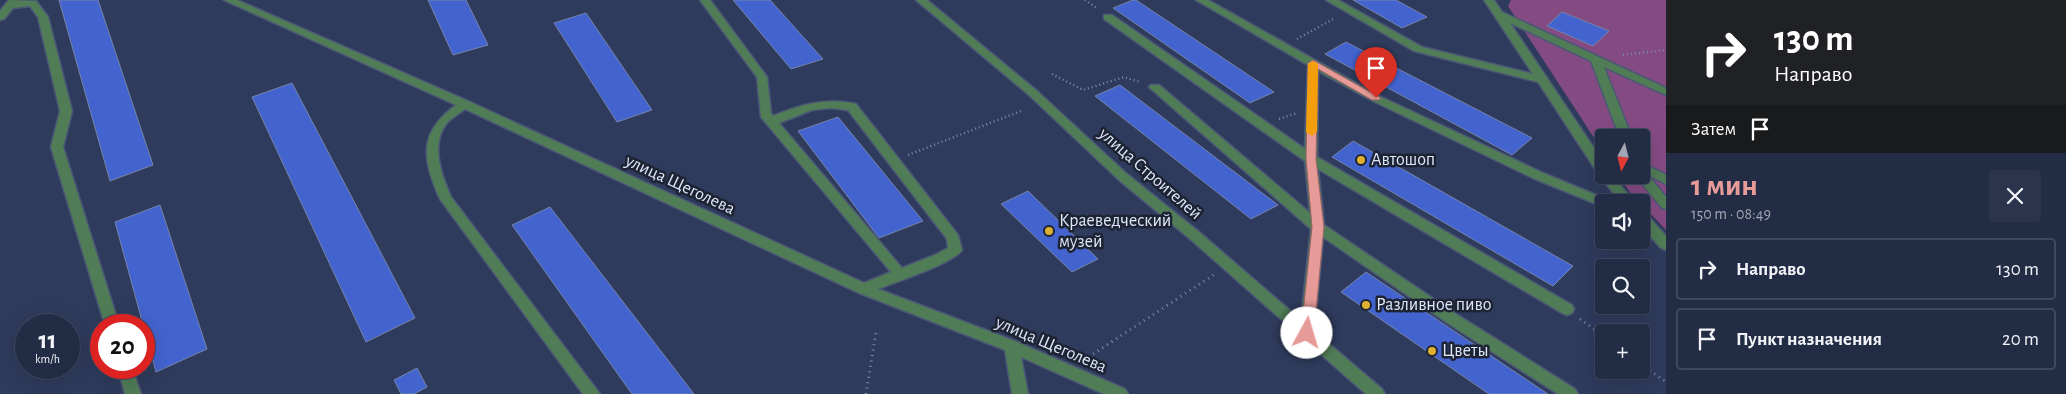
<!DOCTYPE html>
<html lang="ru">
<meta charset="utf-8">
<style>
:root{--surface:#232c45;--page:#2b344c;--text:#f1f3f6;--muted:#a3a7b3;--line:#40485e;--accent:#e69b98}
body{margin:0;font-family:"Alegreya Sans",sans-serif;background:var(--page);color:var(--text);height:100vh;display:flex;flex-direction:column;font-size:19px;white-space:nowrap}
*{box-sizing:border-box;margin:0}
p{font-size:16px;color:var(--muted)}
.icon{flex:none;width:28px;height:28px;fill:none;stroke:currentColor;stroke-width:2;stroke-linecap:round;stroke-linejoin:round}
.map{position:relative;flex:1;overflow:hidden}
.sheet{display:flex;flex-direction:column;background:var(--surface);width:400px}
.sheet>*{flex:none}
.guide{background:#202124;color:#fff;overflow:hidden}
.needle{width:32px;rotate:187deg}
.buttons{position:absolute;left:1595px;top:129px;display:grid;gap:10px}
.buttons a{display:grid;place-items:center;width:55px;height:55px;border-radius:5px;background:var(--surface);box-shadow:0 5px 20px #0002,0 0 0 1px var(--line);font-size:25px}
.speed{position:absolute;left:15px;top:314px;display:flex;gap:10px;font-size:25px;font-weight:700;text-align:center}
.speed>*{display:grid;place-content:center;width:65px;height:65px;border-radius:50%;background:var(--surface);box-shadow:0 5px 20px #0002,0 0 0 1px var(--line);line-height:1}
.speed small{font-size:12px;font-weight:400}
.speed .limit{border:8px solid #d22;background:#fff;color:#111}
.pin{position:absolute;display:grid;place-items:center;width:42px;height:42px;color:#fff;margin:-51px -21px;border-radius:50% 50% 50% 0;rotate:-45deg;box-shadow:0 0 5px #0007}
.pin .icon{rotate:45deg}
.me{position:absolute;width:55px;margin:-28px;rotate:6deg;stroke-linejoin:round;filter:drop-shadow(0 0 4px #0008)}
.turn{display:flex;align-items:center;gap:18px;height:105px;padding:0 25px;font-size:22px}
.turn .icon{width:65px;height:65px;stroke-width:2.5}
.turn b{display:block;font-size:35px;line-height:42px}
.then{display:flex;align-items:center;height:48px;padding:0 25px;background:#0003;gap:10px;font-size:19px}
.round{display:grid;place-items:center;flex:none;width:52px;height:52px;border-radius:5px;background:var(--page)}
.overview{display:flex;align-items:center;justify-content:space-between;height:85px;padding:0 25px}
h1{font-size:30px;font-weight:700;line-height:38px;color:var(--accent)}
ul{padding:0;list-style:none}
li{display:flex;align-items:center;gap:15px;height:62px;margin:0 10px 8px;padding:0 15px;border:2px solid var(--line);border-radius:5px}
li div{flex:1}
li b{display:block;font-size:19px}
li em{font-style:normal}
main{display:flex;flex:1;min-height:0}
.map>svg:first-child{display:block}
.green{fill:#844b83}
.building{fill:#4363ce;stroke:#7584aa}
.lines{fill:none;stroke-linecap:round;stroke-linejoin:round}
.minor-casing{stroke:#4b5776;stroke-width:3}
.path-far1{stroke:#7d88a4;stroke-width:2.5;stroke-dasharray:1 3;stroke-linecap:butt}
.path{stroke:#7d88a4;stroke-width:3;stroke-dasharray:1 4.5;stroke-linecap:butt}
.minor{fill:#507c56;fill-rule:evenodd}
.route{fill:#e69b98;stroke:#966563}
.slow{fill:#f59e0b}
.poi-dot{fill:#deb133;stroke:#1d2332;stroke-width:2}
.labels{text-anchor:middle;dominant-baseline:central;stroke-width:5;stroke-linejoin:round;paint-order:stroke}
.poi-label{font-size:18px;fill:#dee7fc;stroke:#1d2332;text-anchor:start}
.street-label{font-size:18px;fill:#dee7fc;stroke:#1d2332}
</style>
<main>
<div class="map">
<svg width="1666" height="394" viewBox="0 0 1666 394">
<rect width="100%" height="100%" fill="#2f3b5c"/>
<polygon class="green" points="1511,0 1666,0 1666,230 1629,191 1618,175 1641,175 1641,138 1604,138 1604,153 1508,6"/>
<g class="building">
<polygon points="59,0 98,0 153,165 110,181"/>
<polygon points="428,0 466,0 488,45 453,55"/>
<polygon points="733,0 770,0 823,59 791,69"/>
<polygon points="1133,0 1136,0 1274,92 1250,103 1113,8"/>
<polygon points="1353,0 1396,0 1427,17 1402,28"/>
<polygon points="1562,12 1609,31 1593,46 1547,26"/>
<polygon points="586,13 652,110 617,122 554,23"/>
<polygon points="1346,42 1532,138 1512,155 1325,54"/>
<polygon points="292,83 415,318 366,342 252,97"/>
<polygon points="1120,85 1278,205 1251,219 1095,96"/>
<polygon points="838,117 923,221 879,238 798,131"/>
<polygon points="1353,141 1573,266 1553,286 1332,157"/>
<polygon points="1028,191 1098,259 1072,272 1001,204"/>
<polygon points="160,205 207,349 156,372 115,222"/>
<polygon points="550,207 694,394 632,394 512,225"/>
<polygon points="1366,272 1548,394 1489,394 1341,292"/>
<polygon points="417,368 427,387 414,394 401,394 394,380"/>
</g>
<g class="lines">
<defs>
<g id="minor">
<polygon points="9,0 36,1 48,17 72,111 63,147 119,325 105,325 51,147 60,111 38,17 30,6 13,8 4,19 0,20 0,11"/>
<path d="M224,0H237L468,101L864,283L891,272L761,117L757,77L700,0H710L767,77L771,113L773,116C800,105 827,97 856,104L958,235L962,250C954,263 895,282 878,289L1017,342L1125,389L1128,394H1104L1021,357L1028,394H1012L1005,350L859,293L465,109C459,114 451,118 446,124C430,146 442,176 451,197L600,394H583L440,199C422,159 418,133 456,105ZM830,108L848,110L947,239L948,248L935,255L902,268L779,123L812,110Z"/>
<polygon points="916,0 927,0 1037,91 1127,174 1199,232 1301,320 1311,229 1149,87 1151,85 1159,85 1310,213 1305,161 1104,19 1104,15 1112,15 1305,149 1308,65 1196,0 1208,0 1379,96 1543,173 1608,200 1610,202 1604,202 1604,207 1535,179 1371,100 1318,71 1317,157 1572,305 1574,309 1572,313 1567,315 1562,313 1318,169 1324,225 1456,314 1575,389 1578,394 1558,394 1446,322 1323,237 1314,331 1382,389 1385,394 1366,394 1189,238 1119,180 1029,95"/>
<polygon points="1326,0 1338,0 1422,47 1533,74 1484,0 1494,0 1502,12 1666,88 1666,95 1604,67 1632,138 1620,138 1591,61 1510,23 1604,163 1604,175 1612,175 1634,202 1621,202 1601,178 1538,82 1414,51"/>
<polygon points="1641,162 1666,175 1666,184 1648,175 1666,197 1666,209 1662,208 1635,175 1641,175"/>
<polygon points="1641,212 1646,214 1666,236 1666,250 1661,248 1641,226"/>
<polygon points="118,368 132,368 141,394 125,394"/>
</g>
</defs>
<use href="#minor" class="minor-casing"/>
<g class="path-far1">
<polyline points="1085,0 1098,9"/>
<polyline points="1297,39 1335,18"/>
<polyline points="1623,55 1666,50"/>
<polyline points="1052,74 1083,90 1124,77 1140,82"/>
<polyline points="1279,119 1297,113"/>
<polyline points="908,155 1021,111"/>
</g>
<g class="path">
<polyline points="1580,319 1604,336"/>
<polyline points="1084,360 1215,274"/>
<polyline points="1641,364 1666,382"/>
<polyline points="866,394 876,332"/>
</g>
<use href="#minor" class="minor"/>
</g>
<polygon class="route" points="1313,60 1381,98 1379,100 1372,100 1318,69 1316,159 1324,227 1314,333 1312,337 1307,339 1303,337 1301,333 1312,227 1306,159 1308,63"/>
<polygon class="slow" points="1313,61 1318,64 1317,132 1312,136 1306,132 1308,64"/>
<g class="poi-dot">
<circle cx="1361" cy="160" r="5"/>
<circle cx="1049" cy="231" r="5"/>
<circle cx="1366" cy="305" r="5"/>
<circle cx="1432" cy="351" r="5"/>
</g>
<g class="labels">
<g class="poi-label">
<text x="1371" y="160">Автошоп</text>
<text x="1059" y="221">Краеведческий<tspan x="1059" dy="21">музей</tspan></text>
<text x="1376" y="305">Разливное пиво</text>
<text x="1442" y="351">Цветы</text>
</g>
<g class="street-label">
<text transform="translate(1150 174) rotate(41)">улица Строителей</text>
<text transform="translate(680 185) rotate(25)">улица Щеголева</text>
<text transform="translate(1051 345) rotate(23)">улица Щеголева</text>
</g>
</g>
</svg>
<div class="buttons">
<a><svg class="needle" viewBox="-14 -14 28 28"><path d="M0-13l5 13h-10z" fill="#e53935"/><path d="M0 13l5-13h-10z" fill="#a3a7b3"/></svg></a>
<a><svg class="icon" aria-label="sound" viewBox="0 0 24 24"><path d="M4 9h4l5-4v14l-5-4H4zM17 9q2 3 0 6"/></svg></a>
<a><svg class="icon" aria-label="search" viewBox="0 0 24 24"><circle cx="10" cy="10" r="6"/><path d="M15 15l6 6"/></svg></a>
<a>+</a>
</div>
<div class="speed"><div>11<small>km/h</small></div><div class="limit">20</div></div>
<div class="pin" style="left:1376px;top:98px;background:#d93025"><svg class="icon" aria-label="arrive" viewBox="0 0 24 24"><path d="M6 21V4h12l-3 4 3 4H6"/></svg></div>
<svg class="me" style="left:1307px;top:333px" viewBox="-20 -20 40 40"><circle r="19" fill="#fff"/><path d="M0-13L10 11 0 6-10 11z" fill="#e69b98"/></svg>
</div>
<section class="sheet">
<div class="guide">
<div class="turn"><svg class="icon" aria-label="right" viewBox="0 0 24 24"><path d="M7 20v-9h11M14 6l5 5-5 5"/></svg><div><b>130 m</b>Направо</div></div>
<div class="then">Затем<svg class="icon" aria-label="arrive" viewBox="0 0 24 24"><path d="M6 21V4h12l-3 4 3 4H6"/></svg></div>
</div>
<div class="overview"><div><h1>1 мин</h1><p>150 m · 08:49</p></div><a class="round"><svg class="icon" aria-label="close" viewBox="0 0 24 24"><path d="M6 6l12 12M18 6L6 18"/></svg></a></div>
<ul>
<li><svg class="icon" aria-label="right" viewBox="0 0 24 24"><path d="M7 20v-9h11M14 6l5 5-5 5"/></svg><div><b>Направо</b></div><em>130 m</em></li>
<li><svg class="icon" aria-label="arrive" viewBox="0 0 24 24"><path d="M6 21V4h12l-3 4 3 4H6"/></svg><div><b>Пункт назначения</b></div><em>20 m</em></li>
</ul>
</section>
</main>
